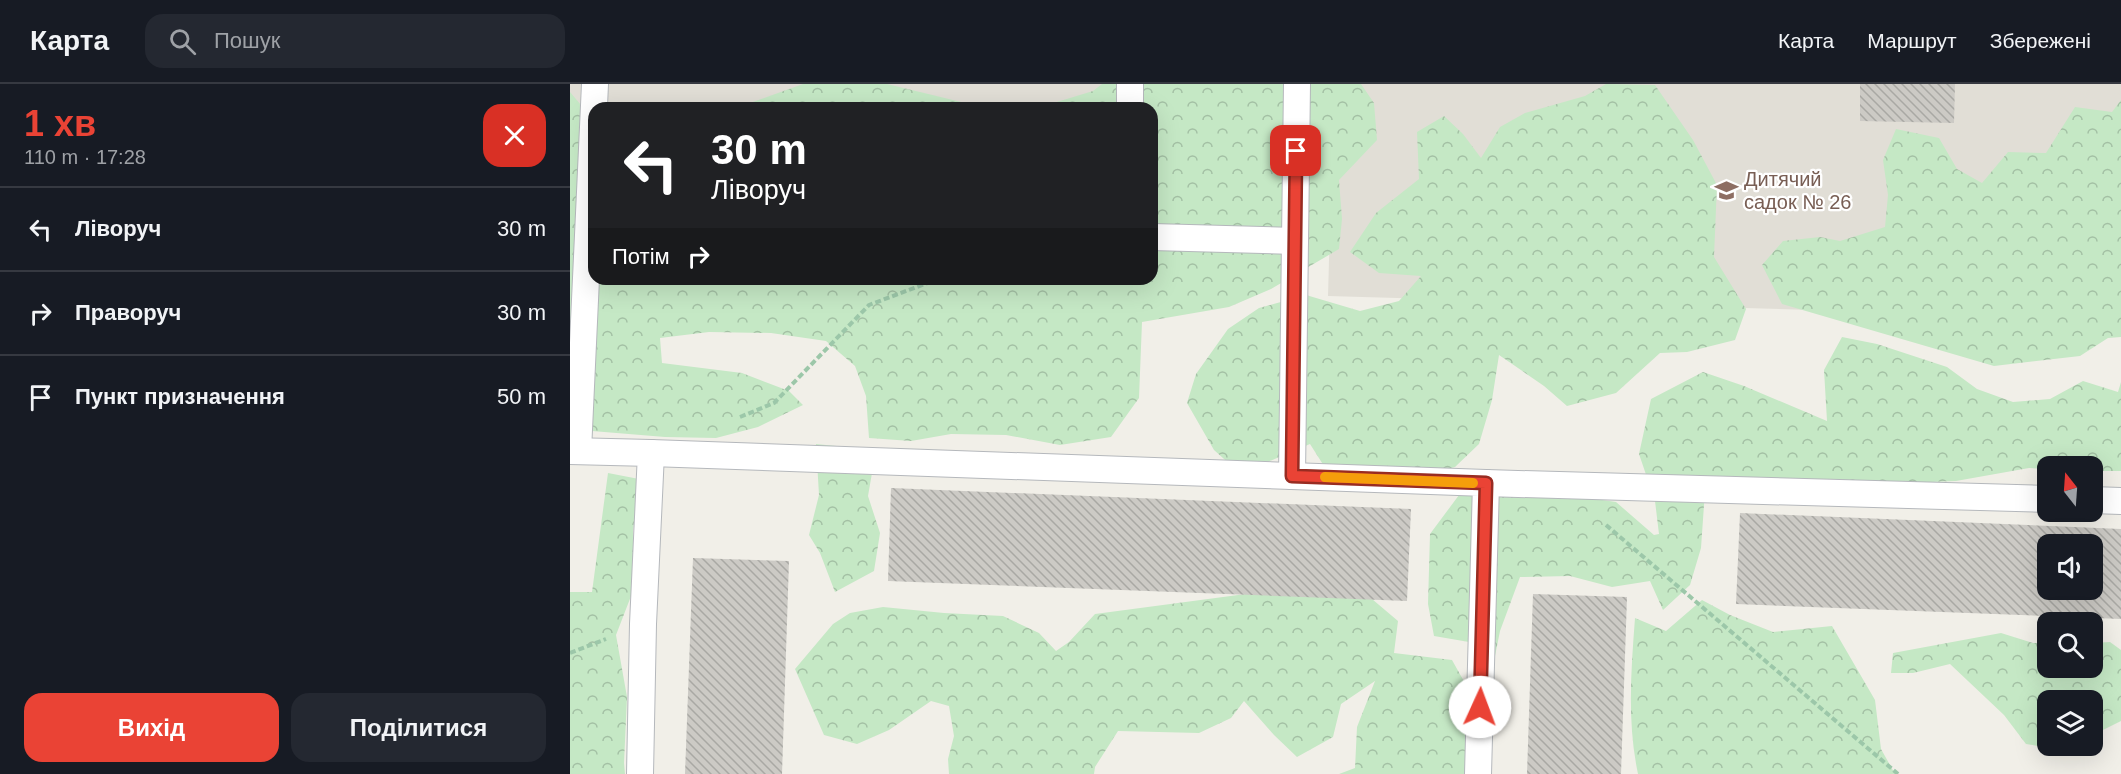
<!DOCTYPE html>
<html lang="uk">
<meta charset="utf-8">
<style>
:root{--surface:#171b24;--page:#242831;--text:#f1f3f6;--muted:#9ea1a6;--line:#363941;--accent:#ea4335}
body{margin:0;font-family:Arial,sans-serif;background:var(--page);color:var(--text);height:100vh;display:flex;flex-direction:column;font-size:22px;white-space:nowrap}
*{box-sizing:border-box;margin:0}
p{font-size:20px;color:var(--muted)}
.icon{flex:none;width:33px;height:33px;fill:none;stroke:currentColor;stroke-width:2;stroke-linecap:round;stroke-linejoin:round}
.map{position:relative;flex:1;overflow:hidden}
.details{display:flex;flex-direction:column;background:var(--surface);width:570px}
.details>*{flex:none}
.banner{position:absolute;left:18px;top:18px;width:570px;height:183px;border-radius:18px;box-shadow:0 6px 24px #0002;background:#202124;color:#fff;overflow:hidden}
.needle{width:39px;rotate:343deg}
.fabs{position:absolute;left:1467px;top:372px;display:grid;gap:12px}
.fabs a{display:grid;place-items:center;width:66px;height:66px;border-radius:12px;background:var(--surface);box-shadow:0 6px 24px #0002;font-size:30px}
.pin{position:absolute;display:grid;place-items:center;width:51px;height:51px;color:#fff;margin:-26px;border-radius:12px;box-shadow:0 3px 9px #0006}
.me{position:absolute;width:66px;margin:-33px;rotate:2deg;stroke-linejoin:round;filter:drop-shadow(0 0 4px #0008)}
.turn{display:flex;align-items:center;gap:21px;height:126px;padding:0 24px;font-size:27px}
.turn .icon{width:78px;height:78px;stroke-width:2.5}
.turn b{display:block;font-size:42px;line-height:51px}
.then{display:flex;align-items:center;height:57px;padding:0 24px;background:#0003;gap:12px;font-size:22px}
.round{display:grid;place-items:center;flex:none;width:63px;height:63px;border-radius:18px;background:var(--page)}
.head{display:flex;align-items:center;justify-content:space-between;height:102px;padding:0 24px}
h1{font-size:36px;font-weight:600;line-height:45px;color:var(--accent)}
.cta{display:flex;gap:12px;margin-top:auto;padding:12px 24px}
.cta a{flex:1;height:69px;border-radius:18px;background:var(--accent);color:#fff;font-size:24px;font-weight:600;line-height:69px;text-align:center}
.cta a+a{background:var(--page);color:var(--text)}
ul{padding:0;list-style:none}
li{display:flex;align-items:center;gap:18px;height:84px;padding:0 24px;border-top:2px solid var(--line)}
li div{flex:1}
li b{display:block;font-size:22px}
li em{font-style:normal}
header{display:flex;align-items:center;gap:36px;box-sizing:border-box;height:84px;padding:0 30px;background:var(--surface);border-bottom:2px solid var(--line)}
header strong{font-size:28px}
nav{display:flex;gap:33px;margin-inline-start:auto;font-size:21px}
.search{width:420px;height:54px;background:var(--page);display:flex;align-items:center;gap:15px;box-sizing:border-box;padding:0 21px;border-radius:18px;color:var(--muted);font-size:22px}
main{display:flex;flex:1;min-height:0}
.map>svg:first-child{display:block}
.education{fill:#e1ded6}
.forest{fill:url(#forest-crowns)}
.building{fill:url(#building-back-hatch);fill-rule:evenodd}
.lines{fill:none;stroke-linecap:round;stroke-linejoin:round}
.service-casing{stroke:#b5b8bc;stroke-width:28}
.path{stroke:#9cc7a9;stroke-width:4;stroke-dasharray:6 3;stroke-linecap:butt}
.service{stroke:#fff;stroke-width:26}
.route-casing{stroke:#982c22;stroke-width:15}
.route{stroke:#ea4335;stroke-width:10}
.slow{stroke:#f59e0b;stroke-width:10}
.labels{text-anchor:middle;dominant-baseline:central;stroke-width:4.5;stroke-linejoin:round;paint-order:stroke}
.education-label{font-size:20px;fill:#785e54;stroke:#fff;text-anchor:start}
</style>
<header>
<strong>Карта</strong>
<div class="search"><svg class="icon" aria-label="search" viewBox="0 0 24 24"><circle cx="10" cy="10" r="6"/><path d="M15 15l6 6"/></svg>Пошук</div>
<nav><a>Карта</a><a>Маршрут</a><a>Збережені</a></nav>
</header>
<main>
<section class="details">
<div class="head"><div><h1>1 хв</h1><p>110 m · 17:28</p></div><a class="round" style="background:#d93025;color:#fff"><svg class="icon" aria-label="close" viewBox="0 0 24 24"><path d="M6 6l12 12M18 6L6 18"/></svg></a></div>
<ul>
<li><svg class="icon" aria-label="left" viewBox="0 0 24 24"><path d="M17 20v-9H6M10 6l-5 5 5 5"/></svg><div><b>Ліворуч</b></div><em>30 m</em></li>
<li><svg class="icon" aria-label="right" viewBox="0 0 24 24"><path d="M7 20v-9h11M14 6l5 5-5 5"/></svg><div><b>Праворуч</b></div><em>30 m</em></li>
<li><svg class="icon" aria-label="arrive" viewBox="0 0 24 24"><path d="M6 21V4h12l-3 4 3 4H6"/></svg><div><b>Пункт призначення</b></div><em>50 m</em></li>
</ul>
<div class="cta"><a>Вихід</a><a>Поділитися</a></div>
</section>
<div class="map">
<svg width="1551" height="690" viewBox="0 0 1551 690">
<defs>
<pattern id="forest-crowns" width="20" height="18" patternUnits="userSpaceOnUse" patternTransform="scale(1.5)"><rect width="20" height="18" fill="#c5e8c5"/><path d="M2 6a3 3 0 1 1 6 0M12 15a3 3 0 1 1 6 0" fill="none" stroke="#a3c0a4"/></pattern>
<pattern id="building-back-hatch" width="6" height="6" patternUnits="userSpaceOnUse" patternTransform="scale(1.5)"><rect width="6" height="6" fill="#cccac5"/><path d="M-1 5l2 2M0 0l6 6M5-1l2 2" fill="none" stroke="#a9a8a4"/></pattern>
</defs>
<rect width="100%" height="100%" fill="#f1efe8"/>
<g class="education">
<polygon points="0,0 694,0 582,24 24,24 0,83"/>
<polygon points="764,0 1551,0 1551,235 758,212"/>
</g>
<g class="forest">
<polygon points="233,0 317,0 416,24 24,24 24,195 582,195 582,24 467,24 523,7 532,0 791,0 804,19 807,56 769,96 772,135 769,165 701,205 659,223 572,238 569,314 541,353 490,361 436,351 381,350 341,357 299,354 296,312 285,282 256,257 201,249 139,248 90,254 92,279 172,289 219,307 233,321 188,343 146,354 95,353 22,347 0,329 0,8 11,21 89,19 166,24"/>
<polygon points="1036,0 1085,1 1123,56 1147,101 1144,173 1176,225 1165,256 1117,268 1090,269 1046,309 997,322 974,302 929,271 922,316 909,360 885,383 835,396 761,393 740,360 695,379 673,392 644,366 617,319 626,290 658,245 689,224 736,211 790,227 829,217 851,192 809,189 780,168 806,129 849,95 847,48 874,32 893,50 911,74 930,43 955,29 1015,12"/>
<polygon points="1551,16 1551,253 1538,254 1510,272 1424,282 1212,220 1192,181 1213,157 1250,153 1270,157 1315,143 1318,111 1313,76 1326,45 1369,54 1387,85 1412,99 1438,68 1476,69 1505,23 1542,28"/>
<polygon points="1272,253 1307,260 1377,283 1407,305 1443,318 1480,315 1513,297 1548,308 1551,298 1551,387 1523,387 1522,382 1478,382 1477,385 1459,384 1386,397 1135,407 1131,464 1120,501 1093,526 1080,497 1042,503 1000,492 950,493 930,547 923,582 899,558 864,552 858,520 860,450 892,407 998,411 1046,418 1084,451 1089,450 1085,417 1069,370 1081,315 1133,288 1174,302 1257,337 1254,286"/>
<polygon points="246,360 306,366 298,412 310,449 304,487 265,508 250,469 239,451 249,411"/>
<polygon points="38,389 69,395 63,447 63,507 46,551 57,613 54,679 55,690 0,690 0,508 22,508"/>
<polygon points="735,502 789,504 828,537 824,569 882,576 923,649 920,690 769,690 785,684 787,643 805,597 771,620 763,653 727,673 704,651 674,617 661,634 629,649 548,647 525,683 524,690 379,690 378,675 384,652 379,622 361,617 319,646 287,660 254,651 225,585 263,540 280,529 313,523 374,529 433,532 469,549 486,567 499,558 525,530"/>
<path d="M1132,516L1160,531L1203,548L1262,542L1305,616L1311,665L1325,690H1068C1057,638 1061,587 1065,534L1096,547Z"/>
<polygon points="1431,549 1463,559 1477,559 1478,584 1522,584 1523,559 1540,558 1551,566 1551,637 1523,651 1522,616 1478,616 1478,662 1501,662 1492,666 1456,660 1434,631 1380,580 1343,589 1321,589 1323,569"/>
</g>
<g class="building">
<polygon points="1290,0 1385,0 1384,39 1290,37"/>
<polygon points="321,404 841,425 837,517 318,497"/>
<path d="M1170,429L1551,445V535L1166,520ZM1478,460H1522V506H1478Z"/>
<polygon points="123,474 219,477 212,690 115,690"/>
<polygon points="963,510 1057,513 1051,690 957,690"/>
</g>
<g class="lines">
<defs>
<g id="service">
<polyline points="560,24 560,0"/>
<polyline points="582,153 725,157"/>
<polyline points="0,367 81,369 73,540 70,690"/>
<polyline points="8,367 25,0"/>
<polyline points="81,369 916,399 908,690"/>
<polyline points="722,392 727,0"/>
<polyline points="916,399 1478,415"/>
<polyline points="1522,416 1551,417"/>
</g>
</defs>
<use href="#service" class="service-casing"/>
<g class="path">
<polyline points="170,333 204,319 299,221 368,195"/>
<polyline points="1036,441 1328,690"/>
<polyline points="0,569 36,555"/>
</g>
<use href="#service" class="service"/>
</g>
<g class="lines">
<defs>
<polyline id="route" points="726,67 722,392 916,399 910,623"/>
</defs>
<use href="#route" class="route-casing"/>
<use href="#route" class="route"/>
<polyline class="slow" points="755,393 903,399"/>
</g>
<defs>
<symbol id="school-bare" viewBox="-9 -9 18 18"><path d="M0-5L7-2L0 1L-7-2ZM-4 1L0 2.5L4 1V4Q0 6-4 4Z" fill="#8d6e63" stroke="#fff" stroke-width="2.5" paint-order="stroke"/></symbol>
</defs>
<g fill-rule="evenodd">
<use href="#school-bare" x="1140" y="90" width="33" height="33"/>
</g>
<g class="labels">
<g class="education-label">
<text x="1174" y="95">Дитячий<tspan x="1174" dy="23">садок № 26</tspan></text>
</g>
</g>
</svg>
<div class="fabs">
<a><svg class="needle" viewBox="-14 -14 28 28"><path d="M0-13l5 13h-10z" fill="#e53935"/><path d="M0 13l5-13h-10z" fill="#9ea1a6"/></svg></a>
<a><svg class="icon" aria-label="sound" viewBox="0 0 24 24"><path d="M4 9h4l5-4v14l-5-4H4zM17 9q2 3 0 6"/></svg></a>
<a><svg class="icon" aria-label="search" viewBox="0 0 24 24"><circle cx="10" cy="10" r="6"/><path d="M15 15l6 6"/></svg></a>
<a><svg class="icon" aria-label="layers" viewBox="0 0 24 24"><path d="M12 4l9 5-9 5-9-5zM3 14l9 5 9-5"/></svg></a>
</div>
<div class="pin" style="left:726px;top:67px;background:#d93025"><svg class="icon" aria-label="arrive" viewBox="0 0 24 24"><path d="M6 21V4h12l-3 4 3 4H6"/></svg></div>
<svg class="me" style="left:910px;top:623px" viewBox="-20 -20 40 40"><circle r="19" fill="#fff"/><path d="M0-13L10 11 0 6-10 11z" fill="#ea4335"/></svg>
<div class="banner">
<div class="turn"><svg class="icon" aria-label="left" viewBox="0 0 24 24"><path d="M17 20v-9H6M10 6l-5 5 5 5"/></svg><div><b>30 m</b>Ліворуч</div></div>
<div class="then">Потім<svg class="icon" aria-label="right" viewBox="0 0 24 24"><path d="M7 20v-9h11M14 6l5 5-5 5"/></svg></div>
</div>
</div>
</main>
